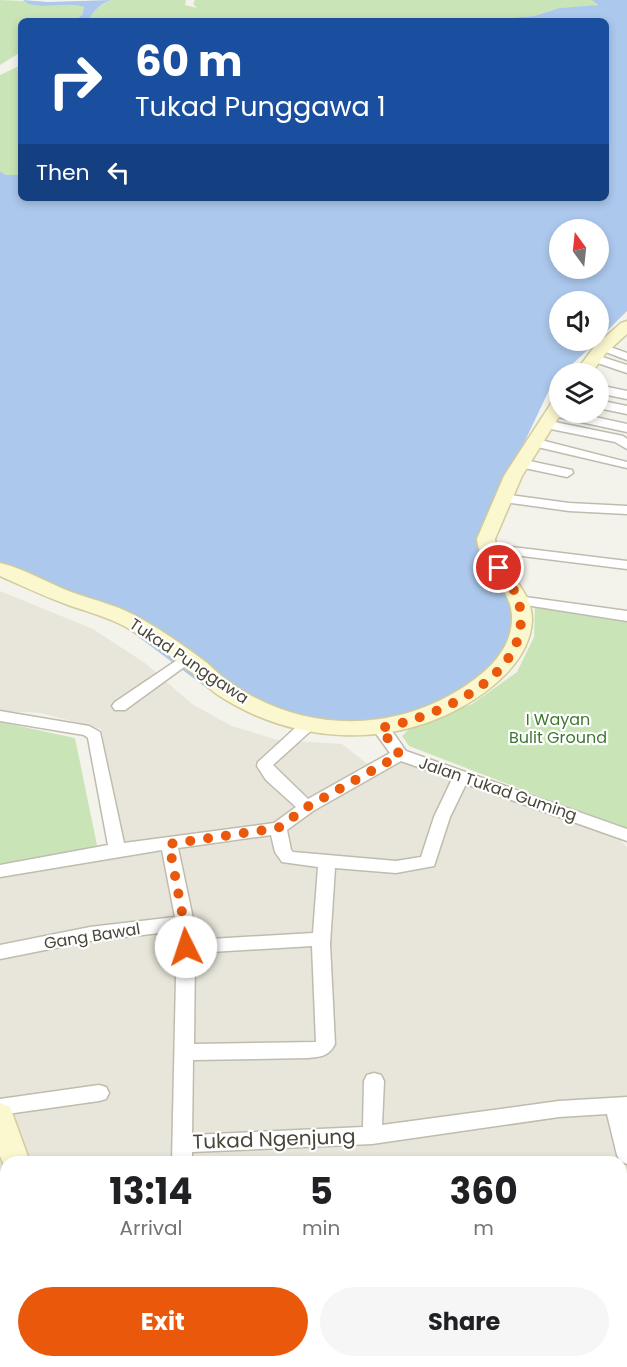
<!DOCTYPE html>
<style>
:root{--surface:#fff;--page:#f6f6f6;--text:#202124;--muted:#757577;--accent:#ea580c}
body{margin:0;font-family:Poppins,sans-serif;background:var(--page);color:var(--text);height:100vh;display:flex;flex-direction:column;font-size:22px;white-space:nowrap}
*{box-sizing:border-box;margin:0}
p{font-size:20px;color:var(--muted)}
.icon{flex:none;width:33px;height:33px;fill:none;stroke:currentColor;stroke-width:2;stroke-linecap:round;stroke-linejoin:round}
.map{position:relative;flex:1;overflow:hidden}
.details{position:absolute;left:0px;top:1156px;width:627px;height:212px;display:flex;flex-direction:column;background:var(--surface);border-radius:18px 18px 0 0;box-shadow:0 3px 9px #0003}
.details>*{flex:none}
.top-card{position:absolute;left:18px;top:18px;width:591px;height:183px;border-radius:9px;box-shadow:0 3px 9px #0003;background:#1a4fa0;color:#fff;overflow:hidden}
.needle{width:39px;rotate:345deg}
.fabs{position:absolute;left:549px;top:219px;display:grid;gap:12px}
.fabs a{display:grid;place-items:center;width:60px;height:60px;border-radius:50%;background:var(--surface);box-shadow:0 3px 9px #0003;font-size:30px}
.pin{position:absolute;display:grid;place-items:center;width:51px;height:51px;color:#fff;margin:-26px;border:3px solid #fff;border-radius:50%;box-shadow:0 2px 6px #0007}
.me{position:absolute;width:66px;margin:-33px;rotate:356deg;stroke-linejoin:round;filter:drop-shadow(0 0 4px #0008)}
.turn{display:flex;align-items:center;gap:21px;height:126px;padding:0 18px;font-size:27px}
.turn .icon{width:78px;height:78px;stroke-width:2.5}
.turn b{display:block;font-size:42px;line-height:51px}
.then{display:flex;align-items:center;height:57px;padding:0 18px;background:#0003;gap:12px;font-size:22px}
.eta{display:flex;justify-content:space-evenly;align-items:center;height:102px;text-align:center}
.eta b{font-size:36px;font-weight:700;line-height:42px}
.button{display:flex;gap:12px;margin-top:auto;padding:12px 18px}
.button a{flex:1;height:69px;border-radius:36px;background:var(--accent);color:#fff;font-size:24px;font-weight:700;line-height:69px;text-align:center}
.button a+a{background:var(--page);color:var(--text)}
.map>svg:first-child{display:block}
.residential{fill:#e8e6da}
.green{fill:#c9e5b7}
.water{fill:#acc8ec;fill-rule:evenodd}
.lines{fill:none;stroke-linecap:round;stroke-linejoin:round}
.street-casing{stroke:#bfbcae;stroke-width:3}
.secondary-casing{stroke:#d1cb9e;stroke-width:3}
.street{fill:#fff;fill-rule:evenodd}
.secondary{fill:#fbf7ce;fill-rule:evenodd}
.route{stroke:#ea580c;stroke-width:10;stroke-dasharray:0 18}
.labels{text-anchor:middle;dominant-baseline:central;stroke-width:4.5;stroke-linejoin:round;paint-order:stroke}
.street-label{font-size:16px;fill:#484539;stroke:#fff}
.park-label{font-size:16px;fill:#3f7730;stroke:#fff}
.near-street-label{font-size:20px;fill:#484539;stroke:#fff}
</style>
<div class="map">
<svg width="627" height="1367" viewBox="0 0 627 1367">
<rect width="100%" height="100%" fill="#f4f3eb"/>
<g class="residential">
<polygon points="0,591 93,629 145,663 192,704 232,726 278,740 342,744 366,763 410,763 619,839 627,847 627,1313 621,1336 621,1162 6,1162 6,1187 0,1169 0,872 124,856 101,729 41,713 0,711"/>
<polygon points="32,1362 174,1362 175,1367 33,1367"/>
<polygon points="512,1362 614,1362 613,1367 512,1367"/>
</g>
<g class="green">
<polygon points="0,0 71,3 84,7 82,15 74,21 21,21 21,52 0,65"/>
<path d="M111,0H186L185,5L197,8L193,4L195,0H592L599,3L594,6L559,8L534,16L468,21H89C91,11 102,4 111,0Z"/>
<polygon points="21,65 21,175 6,175 0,171 0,75"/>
<polygon points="535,604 627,620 627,830 409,746 402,736 412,726 472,704 517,672 534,637"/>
<polygon points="0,722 75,738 98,850 0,864"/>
</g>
<g class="water">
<path d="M23,0L47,2L111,0C102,3 91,12 89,21H74L82,15L84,7C66,0 35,12 23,0Z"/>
<path d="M592,0H627V311L599,339L598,302H560V340L597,341L563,373L560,374L559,377L551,386L477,542L510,592L514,626L501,667L418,713L352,731L252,711L208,689L124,626L0,576V171L6,175H21V198H606V21H468L534,16L559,8L598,5ZM560,230H598V268H560Z"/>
</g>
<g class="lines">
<defs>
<g id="street">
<polygon points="602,344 627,353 627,360 598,349 596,347"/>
<polygon points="593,354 627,365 627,373 589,360 589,356"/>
<polygon points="598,385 627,391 627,399 598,393"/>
<polygon points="598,400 627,406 627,414 598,408"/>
<polygon points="553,408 560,410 560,412 572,412 627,424 627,432 549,415 547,412"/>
<polygon points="545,420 623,436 627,439 627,449 615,442 541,427 539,424 541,421"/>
<polygon points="533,438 627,462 627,468 529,445 527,442"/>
<polygon points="520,459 572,470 573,473 567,477 515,466 514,463 515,460"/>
<polygon points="502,494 569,503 627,506 627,514 569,511 497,501 495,498 497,495"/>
<polygon points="487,544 627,561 627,569 482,551 480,548"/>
<polygon points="518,596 627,611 627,621 513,603 511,600 513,597"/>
<polygon points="186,654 193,659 191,662 125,710 115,710 112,706 115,702"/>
<path d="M0,711L89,726L100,732L124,843L274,823L296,807L266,780L257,766L258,762L305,719H315L318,723L315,727L273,765L308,799L390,753L372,728L375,724C389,720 398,741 406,751L627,829V841L466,784L450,817L434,866L396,873L335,868L330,944L335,1044C329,1056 321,1057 308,1058L193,1060L192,1135L363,1127L364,1081L367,1075L374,1073L381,1075L384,1081L382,1125L559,1101L627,1097V1164L620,1161L617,1155L607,1114L559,1117L372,1144L192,1152V1162H172L177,931L90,941L0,959V945L90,927L175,917L162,850L0,877V865L108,845L88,738L84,735L0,721ZM401,761L452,779L434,817L421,857L396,861L293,852L291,850L287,830L313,811ZM271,835L275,852L282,862L318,867L313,933L194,940V923L178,848ZM312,946L316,1042L194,1044L195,953Z"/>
<polygon points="99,1085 106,1087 109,1093 106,1099 99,1101 0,1115 0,1099"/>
<polygon points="627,1198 627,1226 621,1228 621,1200"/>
<polygon points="588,1362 610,1362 609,1367 587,1367"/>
</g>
<g id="secondary">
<polygon points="627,321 627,334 606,353 591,374 574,374 594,347 621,323"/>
<path d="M560,398V412H562L522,476L495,539C499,569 533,588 532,621C530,655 502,681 475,699C397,750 296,746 218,695C209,689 202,681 194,674C172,657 150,641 126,627C106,616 84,611 63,603C41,595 21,585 0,576V563C25,569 48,583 71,592C96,601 121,606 143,620C166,633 187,648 207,663C215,670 223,678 232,684C301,731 387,734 459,690C484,674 510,653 512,621C514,588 480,569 477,539L504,476L554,399Z"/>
<polygon points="0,1103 10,1107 30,1162 6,1162 6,1170 0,1156"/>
<polygon points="45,1362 75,1362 76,1367 46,1367"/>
</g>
</defs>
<use href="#street" class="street-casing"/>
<use href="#secondary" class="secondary-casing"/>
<use href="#street" class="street"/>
<use href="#secondary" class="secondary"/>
</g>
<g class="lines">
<path class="route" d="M186,947L184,923L169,844L278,828L307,807L400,755L380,728C435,718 536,676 519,603C517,591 505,578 499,568"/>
</g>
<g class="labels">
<g class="street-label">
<text transform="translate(189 661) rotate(34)">Tukad Punggawa</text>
<text transform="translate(498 789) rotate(19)">Jalan Tukad Guming</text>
<text transform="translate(92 936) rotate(-9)">Gang Bawal</text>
</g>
<g class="park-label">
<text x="558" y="719">I Wayan<tspan x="558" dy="18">Bulit Ground</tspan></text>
</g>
<g class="near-street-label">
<text transform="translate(274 1139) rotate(-2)">Tukad Ngenjung</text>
</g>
</g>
</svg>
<div class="fabs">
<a><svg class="needle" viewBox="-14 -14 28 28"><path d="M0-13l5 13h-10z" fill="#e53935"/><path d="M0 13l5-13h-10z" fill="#757577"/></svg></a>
<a><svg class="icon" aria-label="sound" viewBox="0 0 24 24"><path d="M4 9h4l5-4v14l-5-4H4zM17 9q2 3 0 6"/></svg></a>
<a><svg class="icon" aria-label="layers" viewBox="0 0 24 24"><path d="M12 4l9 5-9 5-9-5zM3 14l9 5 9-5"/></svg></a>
</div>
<div class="pin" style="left:499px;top:568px;background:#d93025"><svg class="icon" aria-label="arrive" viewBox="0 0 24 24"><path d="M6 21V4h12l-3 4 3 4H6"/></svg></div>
<svg class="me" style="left:186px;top:947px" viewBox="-20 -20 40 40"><circle r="19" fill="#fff"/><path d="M0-13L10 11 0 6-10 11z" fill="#ea580c"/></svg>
<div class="top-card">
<div class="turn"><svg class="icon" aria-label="right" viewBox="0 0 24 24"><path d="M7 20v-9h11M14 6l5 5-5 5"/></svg><div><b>60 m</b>Tukad Punggawa 1</div></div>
<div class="then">Then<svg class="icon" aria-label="left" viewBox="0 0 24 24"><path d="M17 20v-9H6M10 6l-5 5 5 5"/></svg></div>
</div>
<section class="details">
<div class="eta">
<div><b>13:14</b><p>Arrival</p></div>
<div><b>5</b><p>min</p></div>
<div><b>360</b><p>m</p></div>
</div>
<div class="button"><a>Exit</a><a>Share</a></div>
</section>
</div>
